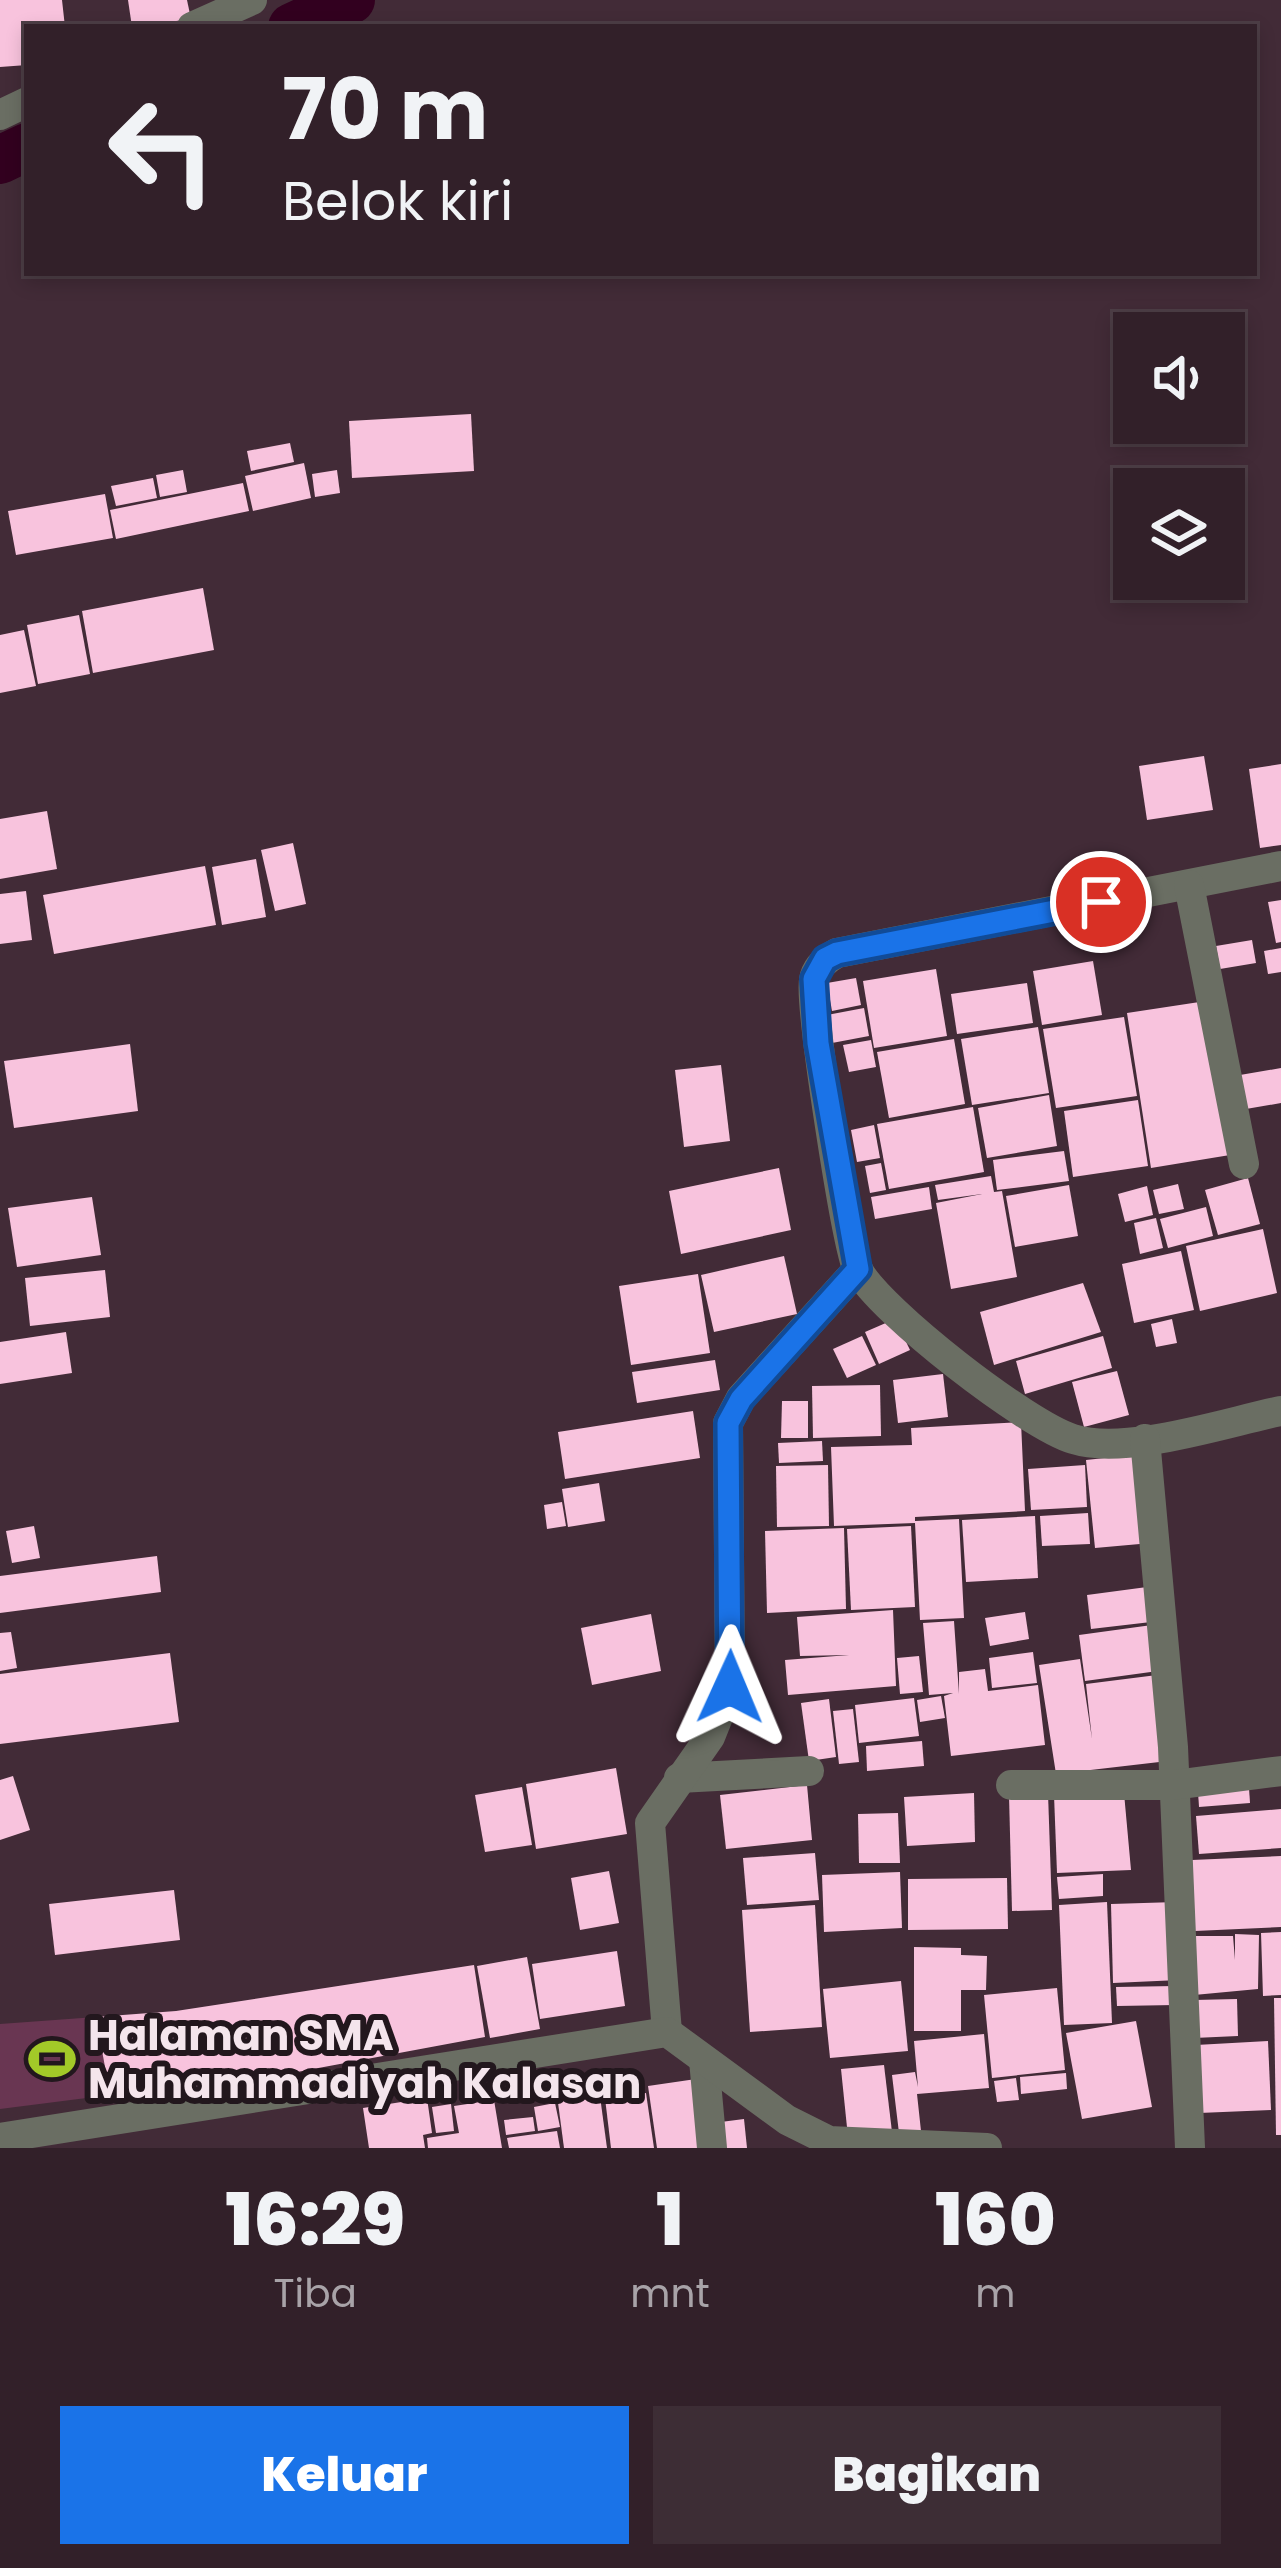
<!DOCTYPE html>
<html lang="id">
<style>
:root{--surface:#322029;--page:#3d2d35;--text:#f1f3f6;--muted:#a8a3a8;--line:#4d3e46;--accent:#1a73e8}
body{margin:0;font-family:Poppins,sans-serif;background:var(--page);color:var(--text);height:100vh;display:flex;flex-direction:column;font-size:45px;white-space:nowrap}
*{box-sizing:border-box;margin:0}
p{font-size:39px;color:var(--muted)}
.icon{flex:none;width:66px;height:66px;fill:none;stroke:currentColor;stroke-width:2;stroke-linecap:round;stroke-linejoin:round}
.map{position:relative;height:2148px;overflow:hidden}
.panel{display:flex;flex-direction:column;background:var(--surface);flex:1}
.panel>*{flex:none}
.top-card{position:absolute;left:24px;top:24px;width:1233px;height:252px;border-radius:0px;box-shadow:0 6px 18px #0003,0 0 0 3px var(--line);background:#322029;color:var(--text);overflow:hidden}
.controls{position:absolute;left:1113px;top:312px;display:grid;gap:24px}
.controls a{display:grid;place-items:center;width:132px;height:132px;border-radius:0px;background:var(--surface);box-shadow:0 6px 18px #0003,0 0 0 3px var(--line);font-size:60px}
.pin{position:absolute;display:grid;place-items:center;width:102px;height:102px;color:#fff;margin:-51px;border:6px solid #fff;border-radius:50%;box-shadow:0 3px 12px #0007}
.me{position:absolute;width:132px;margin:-66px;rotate:1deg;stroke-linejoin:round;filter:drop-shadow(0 0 9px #0008)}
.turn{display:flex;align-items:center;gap:42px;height:252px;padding:0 60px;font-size:54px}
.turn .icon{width:156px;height:156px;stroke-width:2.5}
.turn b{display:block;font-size:84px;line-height:102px}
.eta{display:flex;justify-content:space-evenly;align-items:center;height:204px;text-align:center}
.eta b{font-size:72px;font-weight:800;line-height:84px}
.cta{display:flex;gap:24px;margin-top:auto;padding:24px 60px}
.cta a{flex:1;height:138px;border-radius:0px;background:var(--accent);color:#fff;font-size:48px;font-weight:800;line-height:138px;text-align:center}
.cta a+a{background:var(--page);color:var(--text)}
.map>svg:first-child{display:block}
.green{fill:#693652}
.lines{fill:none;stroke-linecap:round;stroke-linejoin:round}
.canal{stroke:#32001f;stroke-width:48}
.building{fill:#f8c3dd}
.street{stroke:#6a6e63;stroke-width:30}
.route-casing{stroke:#114b97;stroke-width:30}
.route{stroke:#1a73e8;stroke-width:21}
.labels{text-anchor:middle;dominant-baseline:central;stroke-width:12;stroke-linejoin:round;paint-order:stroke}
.poi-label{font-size:42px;font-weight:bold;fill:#f4e5ec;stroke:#22171d;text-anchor:start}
</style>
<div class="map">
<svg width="1281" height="2148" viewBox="0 0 1281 2148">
<rect width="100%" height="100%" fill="#422b37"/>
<polygon class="green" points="96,2017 110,2095 0,2109 0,2024"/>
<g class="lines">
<g class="canal">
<polyline points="292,27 351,0"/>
<polyline points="0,160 27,147"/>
</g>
</g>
<g class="building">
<polygon points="0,0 62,0 65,27 27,27 27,65 0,67"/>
<polygon points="128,0 187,0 191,19 132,27"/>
<polygon points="471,414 474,471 352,478 349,421"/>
<polygon points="290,443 294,462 251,471 247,451"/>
<polygon points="304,463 311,498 253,511 245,476"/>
<polygon points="183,470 187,492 160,497 156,475"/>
<polygon points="337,470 340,493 315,497 312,474"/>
<polygon points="153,478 157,498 116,506 111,486"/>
<polygon points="243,483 249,511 116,539 110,510"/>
<polygon points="105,494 113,538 16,555 8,511"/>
<polygon points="203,588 214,650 93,673 82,611"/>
<polygon points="79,615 90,674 38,684 27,625"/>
<polygon points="24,630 36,686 0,693 0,635"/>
<polygon points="1204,756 1213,810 1147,820 1139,766"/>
<polygon points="1281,764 1281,845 1260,848 1249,769"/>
<polygon points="47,811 57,869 0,879 0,819"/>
<polygon points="293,843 306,904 275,911 261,850"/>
<polygon points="256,859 266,917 222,925 212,867"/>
<polygon points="205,866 216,925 54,954 43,895"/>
<polygon points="26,891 32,940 0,944 0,894"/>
<polygon points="1281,900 1281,942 1276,943 1268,902"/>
<polygon points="1252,940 1256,963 1220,969 1216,946"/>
<polygon points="1281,948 1281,972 1268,974 1264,951"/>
<polygon points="1093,961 1102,1015 1042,1025 1033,971"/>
<polygon points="936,969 947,1036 874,1048 863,981"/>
<polygon points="856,978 861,1005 832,1011 827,983"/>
<polygon points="1027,983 1033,1023 957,1034 951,994"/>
<polygon points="1206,1001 1230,1155 1151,1168 1127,1013"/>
<polygon points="864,1008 869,1036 832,1043 827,1015"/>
<polygon points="1124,1017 1137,1096 1056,1108 1043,1029"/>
<polygon points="1038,1027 1049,1093 972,1105 961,1039"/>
<polygon points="954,1039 965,1104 889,1118 877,1052"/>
<polygon points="871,1040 876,1067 849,1072 843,1045"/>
<polygon points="130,1044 138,1111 14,1128 4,1061"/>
<polygon points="721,1065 730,1141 684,1147 675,1070"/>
<polygon points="1281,1068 1281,1103 1246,1109 1240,1075"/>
<polygon points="1049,1095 1057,1146 987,1158 978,1108"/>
<polygon points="1138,1100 1148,1166 1073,1177 1064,1111"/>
<polygon points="973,1107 984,1172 889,1189 877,1124"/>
<polygon points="874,1125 880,1158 857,1162 851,1130"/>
<polygon points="1064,1151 1069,1181 997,1190 993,1160"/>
<polygon points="881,1163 886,1190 870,1193 865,1166"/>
<polygon points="779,1168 791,1230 681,1254 669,1191"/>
<polygon points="991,1176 994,1192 1002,1191 1017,1277 951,1289 936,1203 982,1194 938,1200 935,1185"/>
<polygon points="1248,1178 1260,1224 1218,1235 1205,1190"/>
<polygon points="1178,1184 1184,1209 1159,1214 1153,1190"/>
<polygon points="1069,1185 1078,1236 1015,1247 1006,1196"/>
<polygon points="1147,1186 1153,1215 1125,1222 1118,1194"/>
<polygon points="929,1187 932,1209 875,1219 871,1197"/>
<polygon points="92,1197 101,1255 17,1267 8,1208"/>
<polygon points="1206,1207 1213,1236 1168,1248 1160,1219"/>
<polygon points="1156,1218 1163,1248 1140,1254 1134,1223"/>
<polygon points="1263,1229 1277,1293 1200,1311 1186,1246"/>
<polygon points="1181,1251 1194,1310 1134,1323 1122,1264"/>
<polygon points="784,1256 797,1314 714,1332 701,1275"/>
<polygon points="105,1270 110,1317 30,1326 25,1278"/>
<polygon points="698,1274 710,1353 631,1365 619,1286"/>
<polygon points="1083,1283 1101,1332 994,1365 980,1312"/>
<polygon points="895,1319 910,1350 879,1364 865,1332"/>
<polygon points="1172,1319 1177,1343 1156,1347 1151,1324"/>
<polygon points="66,1332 72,1373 0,1384 0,1342"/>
<polygon points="862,1336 876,1365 847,1378 833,1349"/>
<polygon points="1103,1336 1112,1368 1025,1394 1016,1361"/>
<polygon points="715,1360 720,1390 637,1403 632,1372"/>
<polygon points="1117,1371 1129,1415 1084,1427 1072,1382"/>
<polygon points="943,1374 948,1417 898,1423 893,1380"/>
<polygon points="880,1385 881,1436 813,1438 812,1386"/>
<polygon points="782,1401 808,1401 808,1438 781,1438"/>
<polygon points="693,1411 700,1458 565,1479 558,1432"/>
<polygon points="1021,1422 1025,1511 915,1517 915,1521 959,1519 964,1618 920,1620 915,1523 834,1526 831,1447 912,1445 911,1428"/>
<polygon points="822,1441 823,1461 779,1463 778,1443"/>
<polygon points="1142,1454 1151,1543 1095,1548 1086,1460"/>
<polygon points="828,1465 829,1526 777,1527 776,1466"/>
<polygon points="1085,1465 1087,1507 1031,1510 1028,1469"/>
<polygon points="599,1483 605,1521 568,1527 562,1489"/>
<polygon points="562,1502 566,1526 547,1529 544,1505"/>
<polygon points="1088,1513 1090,1544 1042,1546 1040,1516"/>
<polygon points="1035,1516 1038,1578 966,1582 962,1520"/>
<polygon points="34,1526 40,1558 12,1563 6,1531"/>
<polygon points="911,1526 915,1607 851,1610 847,1529"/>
<polygon points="844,1528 846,1609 767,1613 765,1531"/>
<polygon points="157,1556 161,1592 0,1613 0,1576"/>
<polygon points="1147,1587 1151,1622 1091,1629 1087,1595"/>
<polygon points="893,1610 896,1686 788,1695 785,1660 849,1655 800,1656 797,1617"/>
<polygon points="1025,1612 1029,1639 990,1646 985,1618"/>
<polygon points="651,1614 661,1671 592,1685 581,1628"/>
<polygon points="954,1621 959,1694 959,1672 985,1669 988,1691 1038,1685 1045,1745 951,1756 944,1696 953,1693 929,1695 923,1623"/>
<polygon points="1152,1625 1158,1671 1085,1681 1079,1635"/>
<polygon points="11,1632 17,1668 0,1671 0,1633"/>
<polygon points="1033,1652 1037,1683 992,1688 989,1658"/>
<polygon points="170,1653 179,1722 0,1744 0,1674"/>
<polygon points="919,1656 923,1692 900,1694 897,1658"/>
<polygon points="1080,1659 1092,1739 1086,1684 1157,1675 1168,1761 1056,1774 1039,1665"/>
<polygon points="941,1696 945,1718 920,1722 917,1700"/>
<polygon points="914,1698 919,1736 859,1743 855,1705"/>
<polygon points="829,1699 836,1757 809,1761 801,1703"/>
<polygon points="853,1709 859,1762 839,1764 833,1711"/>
<polygon points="922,1741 924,1766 867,1771 866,1746"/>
<polygon points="616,1768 627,1834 536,1849 526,1784"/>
<polygon points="13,1776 30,1830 0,1840 0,1780"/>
<polygon points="807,1785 812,1840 726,1849 720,1795"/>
<polygon points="522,1787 532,1845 485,1852 475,1795"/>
<polygon points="1249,1788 1250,1803 1199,1807 1198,1792"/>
<polygon points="974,1793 975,1842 907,1846 904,1797"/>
<polygon points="1048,1793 1052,1910 1012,1911 1009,1795"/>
<polygon points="1124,1793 1131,1870 1057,1873 1054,1795"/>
<polygon points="1281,1809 1281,1848 1199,1854 1196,1816"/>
<polygon points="898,1813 900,1863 859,1863 858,1814"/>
<polygon points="815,1853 819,1900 747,1905 743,1858"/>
<polygon points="1281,1856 1281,1927 1195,1931 1192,1860"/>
<polygon points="609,1871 619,1923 580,1930 571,1878"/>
<polygon points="900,1872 902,1928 824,1932 822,1875"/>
<polygon points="1103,1874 1103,1896 1059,1899 1057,1877"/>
<polygon points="1007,1878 1008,1929 908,1930 908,1879"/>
<polygon points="174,1890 180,1940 55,1955 49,1904"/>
<polygon points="1107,1902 1112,2023 1064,2025 1059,1905"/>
<polygon points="1176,1902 1179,1980 1113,1983 1111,1904"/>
<polygon points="815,1905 822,2027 750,2032 742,1910"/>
<polygon points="1281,1932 1281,1995 1263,1996 1261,1933"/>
<polygon points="1235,1934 1259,1935 1258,1989 1194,1995 1194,1936 1233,1936 1235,1960"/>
<polygon points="914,1947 961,1948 961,1955 987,1956 986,1990 961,1990 961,2031 914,2031"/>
<polygon points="617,1951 625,2006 540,2019 532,1964"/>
<polygon points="527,1957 540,2029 490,2038 477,1966"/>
<polygon points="474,1965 485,2037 185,2093 110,2095 96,2017 176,2011"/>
<polygon points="901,1981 908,2051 830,2058 823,1989"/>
<polygon points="1175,1986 1175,2005 1117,2006 1116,1987"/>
<polygon points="1057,1988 1065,2070 992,2078 984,1995"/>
<polygon points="1274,1998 1281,1998 1281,2135 1276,2135"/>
<polygon points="1237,1999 1238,2036 1194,2038 1194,2000"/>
<polygon points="1136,2021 1152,2107 1082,2119 1066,2033"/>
<polygon points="984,2034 989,2088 917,2094 921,2131 899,2133 892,2075 915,2072 918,2087 914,2041"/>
<polygon points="1268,2041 1271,2110 1199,2113 1196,2045"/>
<polygon points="884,2065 892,2132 848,2137 841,2069"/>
<polygon points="1066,2073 1067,2089 1021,2094 1020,2077"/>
<polygon points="1016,2078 1019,2100 997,2102 994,2081"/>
<polygon points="696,2079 706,2148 657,2148 648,2086"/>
<polygon points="599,2089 607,2148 564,2148 557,2095"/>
<polygon points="646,2093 654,2148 611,2148 605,2098"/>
<polygon points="427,2098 432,2133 423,2135 425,2148 369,2148 363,2108"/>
<polygon points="494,2100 502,2148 428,2148 427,2138 459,2133 454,2106"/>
<polygon points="555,2103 560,2127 538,2131 534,2107"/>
<polygon points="451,2104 454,2131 436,2133 432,2107"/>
<polygon points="533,2117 535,2131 506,2135 504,2120"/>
<polygon points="744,2119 747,2148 716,2148 713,2123"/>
<polygon points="557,2131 560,2148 509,2148 507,2138"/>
</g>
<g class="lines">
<g class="street">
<polyline points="192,27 252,0"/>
<polyline points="0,115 27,102"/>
<path d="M1281,866L837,953C826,959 816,967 814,980C809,1004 847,1249 858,1270C881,1312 1027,1425 1073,1439C1126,1456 1227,1422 1281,1411"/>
<polyline points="1189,885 1244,1164"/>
<polyline points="1145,1439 1173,1747 1190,2148"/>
<polyline points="679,1778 809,1771"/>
<polyline points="1011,1785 1174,1785 1281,1771"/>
<polyline points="667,2032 650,1823 710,1737 730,1687 728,1423 741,1398 858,1269"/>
<polyline points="704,2060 712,2148"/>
<polyline points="0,2138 667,2032 787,2120 829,2141 987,2148"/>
</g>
</g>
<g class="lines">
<defs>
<polyline id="route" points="730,1687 728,1423 741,1399 858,1269 818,1043 814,979 825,959 837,953 1101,902"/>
</defs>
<use href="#route" class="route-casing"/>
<use href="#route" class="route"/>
</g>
<defs>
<symbol id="stadium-bare" viewBox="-9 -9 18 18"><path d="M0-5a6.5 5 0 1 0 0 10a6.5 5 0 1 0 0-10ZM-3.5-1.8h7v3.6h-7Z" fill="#a2c928" stroke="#22171d" stroke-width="2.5" paint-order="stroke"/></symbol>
</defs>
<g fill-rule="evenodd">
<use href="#stadium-bare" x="19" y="2026" width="66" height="66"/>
</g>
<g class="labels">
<g class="poi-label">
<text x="88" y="2035">Halaman SMA<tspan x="88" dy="48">Muhammadiyah Kalasan</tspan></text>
</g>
</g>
</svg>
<div class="controls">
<a><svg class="icon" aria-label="sound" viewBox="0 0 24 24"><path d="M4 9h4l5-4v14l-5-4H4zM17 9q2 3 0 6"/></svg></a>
<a><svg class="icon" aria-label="layers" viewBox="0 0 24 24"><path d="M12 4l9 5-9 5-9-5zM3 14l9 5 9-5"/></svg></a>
</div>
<div class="pin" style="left:1101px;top:902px;background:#d93025"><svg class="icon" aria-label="arrive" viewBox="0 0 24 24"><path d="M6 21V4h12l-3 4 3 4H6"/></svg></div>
<svg class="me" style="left:730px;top:1687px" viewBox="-20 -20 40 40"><path d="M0-17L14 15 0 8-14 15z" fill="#1a73e8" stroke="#fff" stroke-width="4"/></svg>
<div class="top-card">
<div class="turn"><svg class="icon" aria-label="left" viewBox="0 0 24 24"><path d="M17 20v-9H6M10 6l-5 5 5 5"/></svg><div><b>70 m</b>Belok kiri</div></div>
</div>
</div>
<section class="panel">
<div class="eta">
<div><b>16:29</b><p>Tiba</p></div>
<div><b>1</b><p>mnt</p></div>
<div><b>160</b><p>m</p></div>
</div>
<div class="cta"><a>Keluar</a><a>Bagikan</a></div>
</section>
